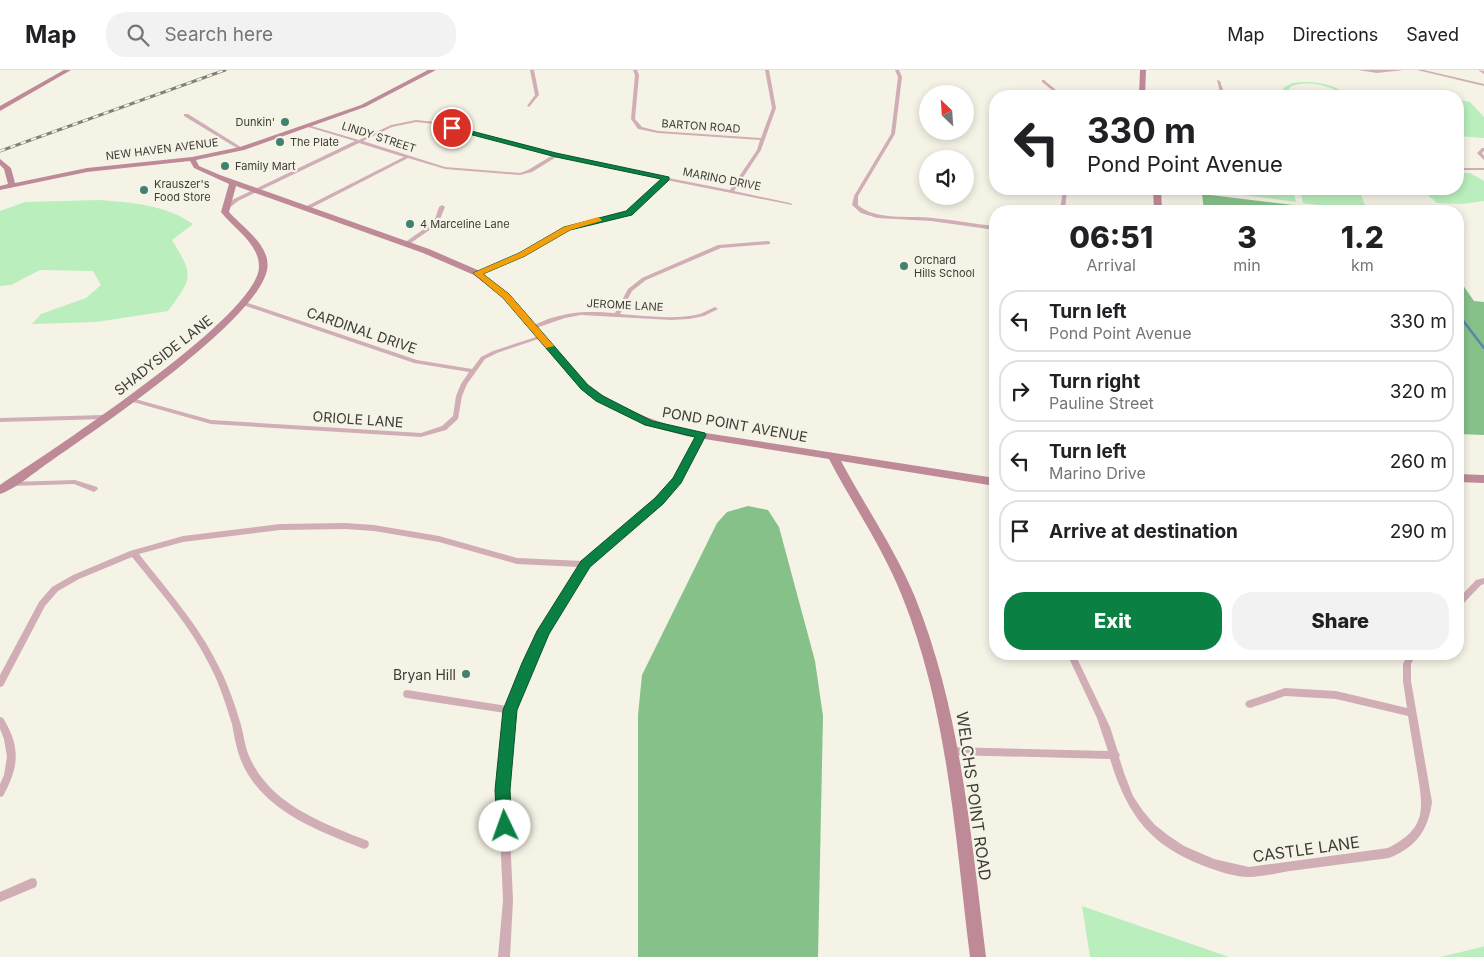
<!DOCTYPE html>
<style>
:root{--surface:#fff;--page:#f2f2f2;--text:#202124;--muted:#757577;--line:#e0e0e0;--accent:#0b8043}
body{margin:0;font-family:Inter,sans-serif;background:var(--page);color:var(--text);height:100vh;display:flex;flex-direction:column;font-size:19px;white-space:nowrap}
*{box-sizing:border-box;margin:0}
p{font-size:16px;color:var(--muted)}
.icon{flex:none;width:28px;height:28px;fill:none;stroke:currentColor;stroke-width:2;stroke-linecap:round;stroke-linejoin:round}
.map{position:relative;flex:1;overflow:hidden}
.side{position:absolute;left:989px;top:135px;width:475px;height:455px;display:flex;flex-direction:column;background:var(--surface);border-radius:20px;box-shadow:0 2px 8px #0003}
.side>*{flex:none}
.hud{position:absolute;left:989px;top:20px;width:475px;height:105px;border-radius:20px;box-shadow:0 2px 8px #0003;background:#fff;color:var(--text);overflow:hidden}
.needle{width:32px;rotate:335deg}
.buttons{position:absolute;left:919px;top:15px;display:grid;gap:10px}
.buttons a{display:grid;place-items:center;width:55px;height:55px;border-radius:50%;background:var(--surface);box-shadow:0 2px 8px #0003;font-size:25px}
.pin{position:absolute;display:grid;place-items:center;width:42px;height:42px;color:#fff;margin:-21px;border:2px solid #fff;border-radius:50%;box-shadow:0 1px 5px #0007}
.me{position:absolute;width:55px;margin:-28px;rotate:357deg;stroke-linejoin:round;filter:drop-shadow(0 0 4px #0008)}
.turn{display:flex;align-items:center;gap:18px;height:105px;padding:0 15px;font-size:22px}
.turn .icon{width:65px;height:65px;stroke-width:2.5}
.turn b{display:block;font-size:35px;line-height:42px}
.eta{display:flex;justify-content:space-evenly;align-items:center;height:85px;text-align:center}
.eta b{font-size:30px;font-weight:800;line-height:35px}
.cta{display:flex;gap:10px;margin-top:auto;padding:10px 15px}
.cta a{flex:1;height:58px;border-radius:20px;background:var(--accent);color:#fff;font-size:20px;font-weight:800;line-height:58px;text-align:center}
.cta a+a{background:var(--page);color:var(--text)}
ul{padding:0;list-style:none}
li{display:flex;align-items:center;gap:15px;height:62px;margin:0 10px 8px;padding:0 5px;border:2px solid var(--line);border-radius:20px}
li div{flex:1}
li b{display:block;font-size:19px}
li em{font-style:normal}
header{display:flex;align-items:center;gap:30px;box-sizing:border-box;height:70px;padding:0 25px;background:var(--surface);border-bottom:1px solid var(--line)}
header strong{font-size:24px}
nav{display:flex;gap:28px;margin-inline-start:auto;font-size:18px}
.search{width:350px;height:45px;background:var(--page);display:flex;align-items:center;gap:12px;box-sizing:border-box;padding:0 18px;border-radius:20px;color:var(--muted);font-size:19px}
.map>svg:first-child{display:block}
.green{fill:#baeebd}
.forest{fill:#86c18a}
.lines{fill:none;stroke-linecap:round;stroke-linejoin:round}
.stream{stroke:#5a86a7;stroke-width:2.5}
.street{fill:#d1adb6;fill-rule:evenodd}
.secondary{fill:#bf8a98;fill-rule:evenodd}
.rail-casing{stroke:#818078;stroke-width:3}
.rail{stroke:#f5f3e6;stroke-width:2;stroke-dasharray:5.5;stroke-linecap:butt}
.route{fill:#0b8043;stroke:#07532c}
.slow{fill:#f59e0b}
.poi-dot{fill:#408170;stroke:#f5f3e6;stroke-width:2}
.labels{text-anchor:middle;dominant-baseline:central;stroke-width:4.5;stroke-linejoin:round;paint-order:stroke}
.far-poi-label{font-size:11px;fill:#3d3c37;stroke:#f5f3e6;text-anchor:start}
.far-street-label{font-size:11px;fill:#3d3c37;stroke:#f5f3e6}
.street-label{font-size:14px;fill:#3d3c37;stroke:#f5f3e6}
.poi-label{font-size:14px;fill:#3d3c37;stroke:#f5f3e6;text-anchor:end}
.near-street-label{font-size:16px;fill:#3d3c37;stroke:#f5f3e6}
</style>
<header>
<strong>Map</strong>
<div class="search"><svg class="icon" aria-label="search" viewBox="0 0 24 24"><circle cx="10" cy="10" r="6"/><path d="M15 15l6 6"/></svg>Search here</div>
<nav><a>Map</a><a>Directions</a><a>Saved</a></nav>
</header>
<div class="map">
<svg width="1484" height="887" viewBox="0 0 1484 887">
<rect width="100%" height="100%" fill="#f5f3e6"/>
<g class="green">
<path d="M1292,13C1310,10 1335,13 1349,26H1344L1340,23L1343,26H1294L1290,22H1339C1326,14 1304,10 1290,17L1288,21L1292,26H1287L1283,18Z"/>
<polygon points="1458,30 1470,32 1484,47 1484,68 1458,66"/>
<polygon points="1458,103 1470,103 1484,111 1484,131 1462,134 1437,133 1421,119 1458,119"/>
<polygon points="1234,119 1293,119 1296,132 1235,124"/>
<polygon points="1300,119 1359,119 1367,141 1303,133"/>
<path d="M99,130C133,133 164,134 193,154L172,170C194,206 193,207 168,241L96,252L32,254L41,244L86,228L101,215L93,201L40,200L11,215L0,216V141L25,132Z"/>
<polygon points="1082,836 1229,887 1090,887"/>
<polygon points="1484,876 1484,887 1440,887 1482,877"/>
</g>
<g class="forest">
<polygon points="1202,124 1344,141 1204,141"/>
<polygon points="1458,208 1474,231 1484,232 1484,365 1458,364"/>
<polygon points="748,436 768,440 779,457 815,591 823,646 818,887 638,887 638,645 642,605 717,453 727,442"/>
</g>
<g class="lines">
<polyline class="stream" points="1458,244 1484,278"/>
<g class="street">
<polygon points="530,0 534,0 539,25 529,37 527,36 535,25"/>
<path d="M633,0H637L639,5L635,49L642,57L658,61L761,68L772,38L765,0H769L776,38L761,80L734,121L790,133L792,134V135L666,110L631,144L569,160L524,186L477,205L475,204V202L520,184L565,158L627,142L662,109L602,97L558,86L532,102L520,105L445,99L408,88L309,139H305V137L404,87L359,73L238,131L227,140L222,139L234,129L355,71L308,57V55L359,70L391,55L416,50L435,52L602,95L730,120L757,80L760,70L658,63L638,59L631,49L635,5ZM416,52L435,54L553,85L528,100L520,103L445,97L363,71L392,57Z"/>
<path d="M895,0H899L902,7L895,64L858,126V135C876,151 909,145 933,148C954,150 974,154 995,156V160L931,151L877,148L861,143L852,135L854,126L891,64L898,7Z"/>
<polygon points="1358,0 1404,0 1377,3"/>
<polygon points="1417,0 1424,0 1484,14 1484,16"/>
<polygon points="1478,0 1484,1 1484,4"/>
<polygon points="1042,10 1044,10 1055,19 1057,26 1053,26 1052,20 1042,12"/>
<polygon points="1217,10 1220,11 1225,26 1221,26"/>
<polygon points="184,44 188,44 244,79 240,80 184,46"/>
<polygon points="1482,78 1484,78 1484,81 1482,83 1484,86 1484,90 1477,83"/>
<rect x="1458" y="98" width="26" height="2"/>
<polygon points="1063,119 1067,119 1065,141 1060,141"/>
<polygon points="442,135 445,137 438,154 408,175 404,175 404,173 434,152 439,137"/>
<path d="M768,171L770,172V174L721,178L646,210L632,221L620,244C646,246 675,250 700,244C705,242 710,239 715,237L718,239L704,246L689,249L671,250L581,245L565,248L533,259L530,257C535,254 542,252 548,249C573,241 589,241 615,243L628,219L642,208L718,175Z"/>
<polygon points="245,232 417,290 472,299 481,287 493,281 539,266 543,266 544,267 497,283 485,289 467,314 462,326 458,349 446,360 421,367 211,354 126,330 125,329 128,327 211,350 421,363 442,356 453,346 456,326 461,314 469,302 414,293 243,235 242,234"/>
<polygon points="103,345 106,347 105,349 0,352 0,348"/>
<path d="M699,363H701L704,365L680,412L662,433L588,496L547,562L515,640L508,720L513,830L510,887H498L503,830L498,720L505,643L407,628L404,627L403,624L404,621L407,620L507,636L539,561L579,497L517,494L439,472L374,461L345,459L280,460L183,472L139,484C167,520 198,554 218,595C228,614 235,635 241,655C244,666 245,678 250,688C271,735 323,753 368,771L369,774L368,777L364,779C316,760 260,740 240,688C236,677 234,665 232,654C226,635 220,615 211,598C191,556 160,522 132,487L79,509L58,521L45,536L3,616L0,617V605L39,532L52,517L73,505L130,481L183,466L280,454L345,453L374,455L439,466L517,488L583,491L656,429L674,409Z"/>
<polygon points="75,410 97,417 98,419 94,422 74,414 11,416 7,414 11,412"/>
<polygon points="1484,508 1484,514 1481,515 1461,536 1458,537 1458,529 1476,510"/>
<path d="M1067,584H1075L1110,657L1118,682L1120,685L1119,687L1124,703L1133,726L1143,741L1155,755L1169,766L1184,776L1214,789L1249,797L1388,778C1428,758 1423,738 1417,700C1414,682 1411,664 1408,646L1336,629L1285,626L1250,638L1247,637L1245,634L1247,631L1285,618L1336,621L1407,638L1403,611V594L1408,584H1416L1411,594V611L1432,732C1428,761 1416,777 1389,788C1356,792 1323,797 1290,801C1278,803 1262,807 1249,807C1234,807 1218,801 1204,796C1149,775 1127,744 1110,689L952,685L949,684L947,681L949,678L952,677L1108,681L1097,648Z"/>
<path d="M0,647L3,648C21,677 19,697 3,726L0,727V714L4,705L7,687L4,669L0,659Z"/>
<polygon points="32,808 36,809 37,813 36,817 0,832 0,822"/>
</g>
<g class="secondary">
<polygon points="64,0 71,0 0,41 0,36"/>
<path d="M428,0H436L365,37L244,80L196,90L199,96L220,105L429,179L480,201L509,224L587,315C618,337 650,350 686,360L995,408V416L841,391C865,436 895,479 915,527C961,641 971,766 986,887H970C955,766 948,640 902,526C883,478 853,435 829,389L686,366L645,355L596,330L581,319L503,228L474,205L423,183L236,116L229,142C242,157 272,176 267,200C257,251 97,359 51,391C37,400 16,419 0,424V415C46,384 258,247 259,197C259,173 234,159 221,142L229,114L194,98L190,91L87,102L0,120V116L8,114L4,99L0,95V89L11,98L15,113L87,98L192,87L240,77L361,35Z"/>
<polygon points="1140,0 1146,0 1145,26 1139,26"/>
<polygon points="1153,119 1161,119 1162,141 1154,141"/>
<polygon points="1458,404 1484,405 1484,413 1458,412"/>
</g>
<defs>
<polyline id="rail" points="0,81 225,0"/>
</defs>
<use href="#rail" class="rail-casing"/>
<use href="#rail" class="rail"/>
</g>
<polygon class="route" points="452,56 556,83 669,107 669,110 632,145 570,160 525,186 483,204 509,224 588,315 603,326 652,351 705,363 706,365 681,413 663,434 590,497 549,564 517,640 510,720 512,756 510,761 505,763 499,761 497,756 495,720 503,640 522,593 537,561 581,491 655,428 673,408 695,367 645,355 596,331 581,319 503,228 473,203 519,183 564,157 626,141 661,109 556,87 450,59"/>
<polygon class="slow" points="598,147 602,150 601,151 570,160 525,186 483,204 509,224 554,276 546,278 503,228 473,203 519,183 564,157"/>
<g class="poi-dot">
<circle cx="285" cy="52" r="5"/>
<circle cx="280" cy="72" r="5"/>
<circle cx="225" cy="96" r="5"/>
<circle cx="144" cy="120" r="5"/>
<circle cx="410" cy="154" r="5"/>
<circle cx="904" cy="196" r="5"/>
<circle cx="466" cy="604" r="5"/>
</g>
<g class="labels">
<g class="far-poi-label">
<text x="275" y="52" text-anchor="end">Dunkin'</text>
<text x="290" y="72">The Plate</text>
<text x="235" y="96">Family Mart</text>
<text x="154" y="114">Krauszer's<tspan x="154" dy="13">Food Store</tspan></text>
<text x="420" y="154">4 Marceline Lane</text>
<text x="914" y="190">Orchard<tspan x="914" dy="13">Hills School</tspan></text>
</g>
<g class="far-street-label">
<text transform="translate(701 56) rotate(4)">BARTON ROAD</text>
<text transform="translate(379 67) rotate(18)">LINDY STREET</text>
<text transform="translate(162 79) rotate(-7)">NEW HAVEN AVENUE</text>
<text transform="translate(722 109) rotate(11)">MARINO DRIVE</text>
<text transform="translate(625 235) rotate(3)">JEROME LANE</text>
</g>
<g class="street-label">
<text transform="translate(362 260) rotate(19)">CARDINAL DRIVE</text>
<text transform="translate(163 285) rotate(-38)">SHADYSIDE LANE</text>
<text transform="translate(358 349) rotate(4)">ORIOLE LANE</text>
<text transform="translate(735 354) rotate(10)">POND POINT AVENUE</text>
</g>
<g class="poi-label">
<text x="456" y="604">Bryan Hill</text>
</g>
<g class="near-street-label">
<text transform="translate(974 726) rotate(82)">WELCHS POINT ROAD</text>
<text transform="translate(1306 779) rotate(-8)">CASTLE LANE</text>
</g>
</g>
</svg>
<div class="buttons">
<a><svg class="needle" viewBox="-14 -14 28 28"><path d="M0-13l5 13h-10z" fill="#e53935"/><path d="M0 13l5-13h-10z" fill="#757577"/></svg></a>
<a><svg class="icon" aria-label="sound" viewBox="0 0 24 24"><path d="M4 9h4l5-4v14l-5-4H4zM17 9q2 3 0 6"/></svg></a>
</div>
<div class="pin" style="left:452px;top:58px;background:#d93025"><svg class="icon" aria-label="arrive" viewBox="0 0 24 24"><path d="M6 21V4h12l-3 4 3 4H6"/></svg></div>
<svg class="me" style="left:505px;top:756px" viewBox="-20 -20 40 40"><circle r="19" fill="#fff"/><path d="M0-13L10 11 0 6-10 11z" fill="#0b8043"/></svg>
<div class="hud">
<div class="turn"><svg class="icon" aria-label="left" viewBox="0 0 24 24"><path d="M17 20v-9H6M10 6l-5 5 5 5"/></svg><div><b>330 m</b>Pond Point Avenue</div></div>
</div>
<section class="side">
<div class="eta">
<div><b>06:51</b><p>Arrival</p></div>
<div><b>3</b><p>min</p></div>
<div><b>1.2</b><p>km</p></div>
</div>
<ul>
<li><svg class="icon" aria-label="left" viewBox="0 0 24 24"><path d="M17 20v-9H6M10 6l-5 5 5 5"/></svg><div><b>Turn left</b><p>Pond Point Avenue</p></div><em>330 m</em></li>
<li><svg class="icon" aria-label="right" viewBox="0 0 24 24"><path d="M7 20v-9h11M14 6l5 5-5 5"/></svg><div><b>Turn right</b><p>Pauline Street</p></div><em>320 m</em></li>
<li><svg class="icon" aria-label="left" viewBox="0 0 24 24"><path d="M17 20v-9H6M10 6l-5 5 5 5"/></svg><div><b>Turn left</b><p>Marino Drive</p></div><em>260 m</em></li>
<li><svg class="icon" aria-label="arrive" viewBox="0 0 24 24"><path d="M6 21V4h12l-3 4 3 4H6"/></svg><div><b>Arrive at destination</b></div><em>290 m</em></li>
</ul>
<div class="cta"><a>Exit</a><a>Share</a></div>
</section>
</div>
